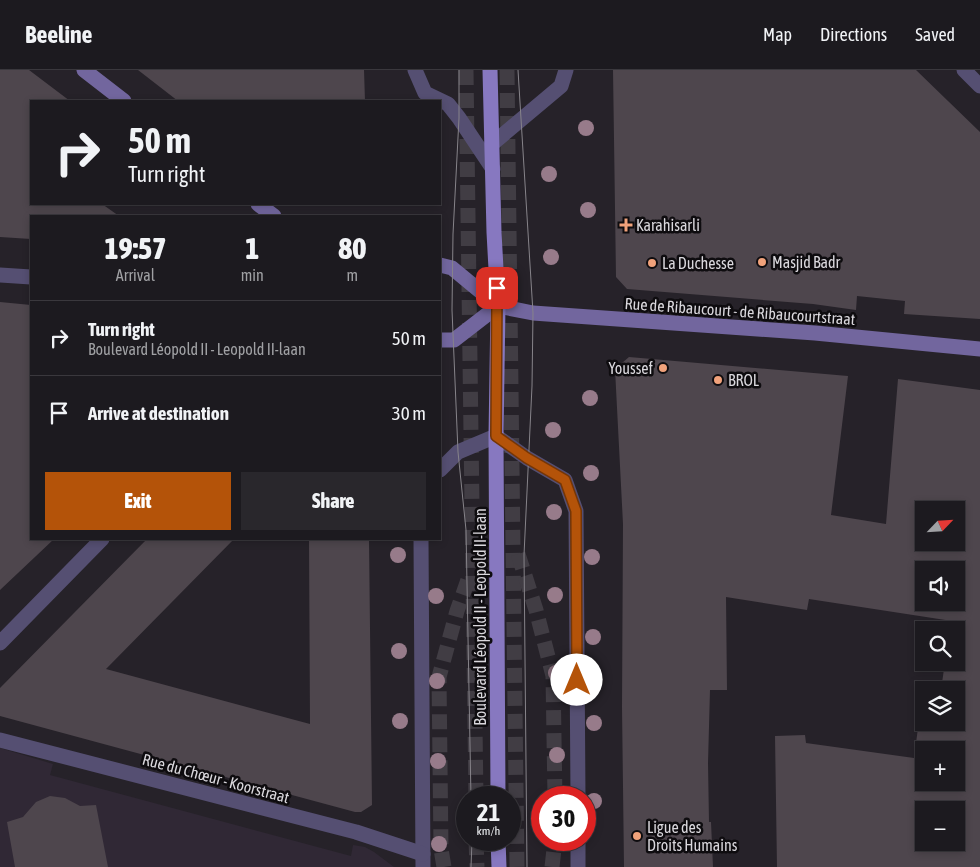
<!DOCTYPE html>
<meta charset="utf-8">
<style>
:root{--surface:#1c1a1f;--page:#29272c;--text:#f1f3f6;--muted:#a0a1a4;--line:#3a383d;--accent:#b45309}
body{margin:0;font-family:"Asap Condensed",sans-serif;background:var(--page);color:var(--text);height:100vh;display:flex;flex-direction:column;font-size:19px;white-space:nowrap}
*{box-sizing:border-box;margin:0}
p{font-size:16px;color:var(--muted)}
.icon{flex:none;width:28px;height:28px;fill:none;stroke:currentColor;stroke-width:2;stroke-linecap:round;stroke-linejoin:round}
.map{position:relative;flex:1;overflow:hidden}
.drawer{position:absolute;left:30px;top:145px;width:411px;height:325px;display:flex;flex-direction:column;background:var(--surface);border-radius:0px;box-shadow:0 2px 8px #0003,0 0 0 1px var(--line)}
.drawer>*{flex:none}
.top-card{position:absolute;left:30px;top:30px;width:411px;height:105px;border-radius:0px;box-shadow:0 2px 8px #0003,0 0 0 1px var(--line);background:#1c1a1f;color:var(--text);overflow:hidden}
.needle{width:32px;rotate:65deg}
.controls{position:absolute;left:915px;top:431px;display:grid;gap:10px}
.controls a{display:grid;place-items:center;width:50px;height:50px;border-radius:0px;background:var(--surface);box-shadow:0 2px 8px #0003,0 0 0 1px var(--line);font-size:25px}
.speed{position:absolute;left:456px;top:716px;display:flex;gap:10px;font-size:25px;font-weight:700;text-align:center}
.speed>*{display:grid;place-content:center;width:65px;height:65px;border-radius:50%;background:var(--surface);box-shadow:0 2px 8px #0003,0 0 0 1px var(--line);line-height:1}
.speed small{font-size:12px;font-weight:400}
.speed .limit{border:8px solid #d22;background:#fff;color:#111}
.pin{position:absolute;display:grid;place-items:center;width:42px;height:42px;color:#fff;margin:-21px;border-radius:10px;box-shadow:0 2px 8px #0006}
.me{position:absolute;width:55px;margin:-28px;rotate:0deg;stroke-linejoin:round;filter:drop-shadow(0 0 4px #0008)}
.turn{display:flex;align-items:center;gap:18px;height:105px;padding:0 15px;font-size:22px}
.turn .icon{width:65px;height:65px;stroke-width:2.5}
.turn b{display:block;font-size:35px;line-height:42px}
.eta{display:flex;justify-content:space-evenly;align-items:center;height:85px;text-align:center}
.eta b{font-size:30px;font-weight:800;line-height:35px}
.cta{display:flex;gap:10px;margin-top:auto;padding:10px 15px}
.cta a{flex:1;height:58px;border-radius:0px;background:var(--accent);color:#fff;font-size:20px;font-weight:800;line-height:58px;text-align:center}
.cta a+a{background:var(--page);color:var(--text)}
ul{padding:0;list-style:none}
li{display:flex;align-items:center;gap:15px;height:75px;padding:0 15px;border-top:1px solid var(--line)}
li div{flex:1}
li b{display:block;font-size:19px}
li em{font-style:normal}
header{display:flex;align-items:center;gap:30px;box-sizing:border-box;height:70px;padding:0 25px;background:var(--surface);border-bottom:1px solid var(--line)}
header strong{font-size:24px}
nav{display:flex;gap:28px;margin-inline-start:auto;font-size:18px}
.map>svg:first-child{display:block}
.built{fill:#302835}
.building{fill:#4e464d;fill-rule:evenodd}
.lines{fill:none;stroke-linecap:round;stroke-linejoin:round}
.highway-tunnel{stroke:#413d44;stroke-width:15;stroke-dasharray:15 8;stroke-linecap:butt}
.street{stroke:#554f72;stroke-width:15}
.secondary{stroke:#72669e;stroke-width:15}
.primary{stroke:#8778c0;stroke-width:15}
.tram{stroke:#87848a;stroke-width:1}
.tree{fill:#977b8a}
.route-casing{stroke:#753606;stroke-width:12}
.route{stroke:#b45309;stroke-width:9}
.poi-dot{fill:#f1a27b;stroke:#0e0c0f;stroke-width:2}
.labels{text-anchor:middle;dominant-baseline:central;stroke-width:5;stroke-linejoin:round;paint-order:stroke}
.poi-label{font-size:16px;fill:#dad8dd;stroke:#0e0c0f;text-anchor:start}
.street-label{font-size:16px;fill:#dad8dd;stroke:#0e0c0f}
</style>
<header>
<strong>Beeline</strong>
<nav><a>Map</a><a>Directions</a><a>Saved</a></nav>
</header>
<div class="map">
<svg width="980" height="797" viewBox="0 0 980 797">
<rect width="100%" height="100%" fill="#262229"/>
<polygon class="built" points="0,678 53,694 50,705 351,786 353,775 365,777 374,782 394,797 0,797"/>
<g class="building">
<polygon points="0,0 29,0 70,31 31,31 31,134 102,134 119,146 31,146 31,169 0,167"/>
<polygon points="138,0 364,0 365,31 178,31"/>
<polygon points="613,0 916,0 980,62 980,249 904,244 905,231 857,226 856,240 813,234 627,219 616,207"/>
<polygon points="0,232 31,235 31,469 54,469 0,520"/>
<path d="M629,287L848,306L831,445L886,454L898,309L980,320V797H777L775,666L805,665L806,673L914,688L918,658L935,661L936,652H956V620H941L945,592H956V560H950L952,551L809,529L807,540L726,527L727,620H710L708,693L709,752H711L713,797H624L622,637L623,454L615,299ZM924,440H956V472H924ZM924,500H956V532H924ZM924,680H956V712H924ZM924,740H956V772H924Z"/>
<polygon points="147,469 234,469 106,599 310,654 309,469 369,469 372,735 361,742 355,742 0,646 0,618"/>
<polygon points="50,726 65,728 80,736 96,735 108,797 15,797 7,752 23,747 36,732"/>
</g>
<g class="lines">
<g class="highway-tunnel">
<polyline points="466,0 476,728"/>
<polyline points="507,0 517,797"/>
<polyline points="518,484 536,540 553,606 555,728"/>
<polyline points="476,770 477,797"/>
<polyline points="444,797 441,779 439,607 457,541 469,507"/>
<polyline points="552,797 555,770"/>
</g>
<g class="street">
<polyline points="415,0 425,23 448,34 459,48 493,99"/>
<polyline points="964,0 980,16"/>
<polyline points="492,74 561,16 566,0"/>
<polyline points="0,205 31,207"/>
<polyline points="440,400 458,382 496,366 527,388 565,410 576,441 578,728"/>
<polyline points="421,469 423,797"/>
<polyline points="0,573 102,469"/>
<polyline points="0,670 356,762 423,784"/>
<polyline points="578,797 578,770"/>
</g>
<g class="secondary">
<polyline points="84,0 124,31"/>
<polyline points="258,134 274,146"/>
<polyline points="440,195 452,198 498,236 533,243 815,263 980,279"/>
<polyline points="440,270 454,270 498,236"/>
</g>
<g class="primary">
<polyline points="490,0 494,162 498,236 496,366 498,728"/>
<polyline points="498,770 499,797"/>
</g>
<g class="tram">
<polyline points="459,0 459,48 453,164 452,240 458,382 466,460 471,728"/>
<polyline points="518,0 533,243 532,316 524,485 527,797"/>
<polyline points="471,797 472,770"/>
</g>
</g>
<g class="tree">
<circle cx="586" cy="58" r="8"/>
<circle cx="549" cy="104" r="8"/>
<circle cx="588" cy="140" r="8"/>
<circle cx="551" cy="187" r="8"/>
<circle cx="590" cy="328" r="8"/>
<circle cx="553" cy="360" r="8"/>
<circle cx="591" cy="403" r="8"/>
<circle cx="554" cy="442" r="8"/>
<circle cx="398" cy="485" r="8"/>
<circle cx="592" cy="487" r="8"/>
<circle cx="555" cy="525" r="8"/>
<circle cx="436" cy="526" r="8"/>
<circle cx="593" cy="567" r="8"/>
<circle cx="399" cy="581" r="8"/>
<circle cx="556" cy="603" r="8"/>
<circle cx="437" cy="611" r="8"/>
<circle cx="400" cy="651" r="8"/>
<circle cx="594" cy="653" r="8"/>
<circle cx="557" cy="685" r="8"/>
<circle cx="438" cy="691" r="8"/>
<circle cx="594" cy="731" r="8"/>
<circle cx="439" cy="774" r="8"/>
</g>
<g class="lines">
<defs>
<polyline id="route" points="497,218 496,366 527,388 565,410 576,441 577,610"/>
</defs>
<use href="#route" class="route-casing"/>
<use href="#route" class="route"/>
</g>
<g class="poi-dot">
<path d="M623.5 147.5h5v5h5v5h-5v5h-5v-5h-5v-5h5z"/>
<circle cx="762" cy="192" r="5"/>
<circle cx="652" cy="193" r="5"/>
<circle cx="663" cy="298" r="5"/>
<circle cx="718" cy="310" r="5"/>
<circle cx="637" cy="766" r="5"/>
</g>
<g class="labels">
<g class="poi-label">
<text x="636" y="155">Karahisarli</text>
<text x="772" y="192">Masjid Badr</text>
<text x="662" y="193">La Duchesse</text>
<text x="653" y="298" text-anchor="end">Youssef</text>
<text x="728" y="310">BROL</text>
<text x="647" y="757">Ligue des<tspan x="647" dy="18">Droits Humains</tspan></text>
</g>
<g class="street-label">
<text transform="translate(740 241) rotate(4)">Rue de Ribaucourt - de Ribaucourtstraat</text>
<text transform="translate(480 547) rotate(-90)">Boulevard Léopold II - Leopold II-laan</text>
<text transform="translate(216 708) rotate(15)">Rue du Chœur - Koorstraat</text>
</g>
</g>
</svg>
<div class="controls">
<a><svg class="needle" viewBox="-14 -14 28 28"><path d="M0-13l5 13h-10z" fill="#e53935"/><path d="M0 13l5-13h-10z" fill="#a0a1a4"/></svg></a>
<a><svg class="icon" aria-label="sound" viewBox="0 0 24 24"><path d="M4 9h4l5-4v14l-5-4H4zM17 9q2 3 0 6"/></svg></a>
<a><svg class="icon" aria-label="search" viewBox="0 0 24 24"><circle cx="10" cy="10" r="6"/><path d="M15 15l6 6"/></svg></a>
<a><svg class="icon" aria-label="layers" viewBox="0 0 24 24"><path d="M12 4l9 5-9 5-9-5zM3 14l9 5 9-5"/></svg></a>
<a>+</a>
<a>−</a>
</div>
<div class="speed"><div>21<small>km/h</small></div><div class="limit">30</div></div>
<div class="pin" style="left:497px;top:218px;background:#d93025"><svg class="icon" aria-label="arrive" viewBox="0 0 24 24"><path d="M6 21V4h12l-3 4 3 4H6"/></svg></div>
<svg class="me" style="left:577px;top:610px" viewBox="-20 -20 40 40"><circle r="19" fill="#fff"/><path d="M0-13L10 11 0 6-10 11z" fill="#b45309"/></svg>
<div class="top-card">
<div class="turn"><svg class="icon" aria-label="right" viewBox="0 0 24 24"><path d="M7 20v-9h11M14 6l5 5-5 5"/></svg><div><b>50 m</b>Turn right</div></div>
</div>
<section class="drawer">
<div class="eta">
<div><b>19:57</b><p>Arrival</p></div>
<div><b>1</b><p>min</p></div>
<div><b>80</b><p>m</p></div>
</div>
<ul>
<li><svg class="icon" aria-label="right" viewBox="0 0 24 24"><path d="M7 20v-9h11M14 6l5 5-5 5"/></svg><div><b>Turn right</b><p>Boulevard Léopold II - Leopold II-laan</p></div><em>50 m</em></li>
<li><svg class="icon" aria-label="arrive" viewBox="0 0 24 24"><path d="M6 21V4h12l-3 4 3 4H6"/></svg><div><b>Arrive at destination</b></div><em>30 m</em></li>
</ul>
<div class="cta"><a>Exit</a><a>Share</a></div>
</section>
</div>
